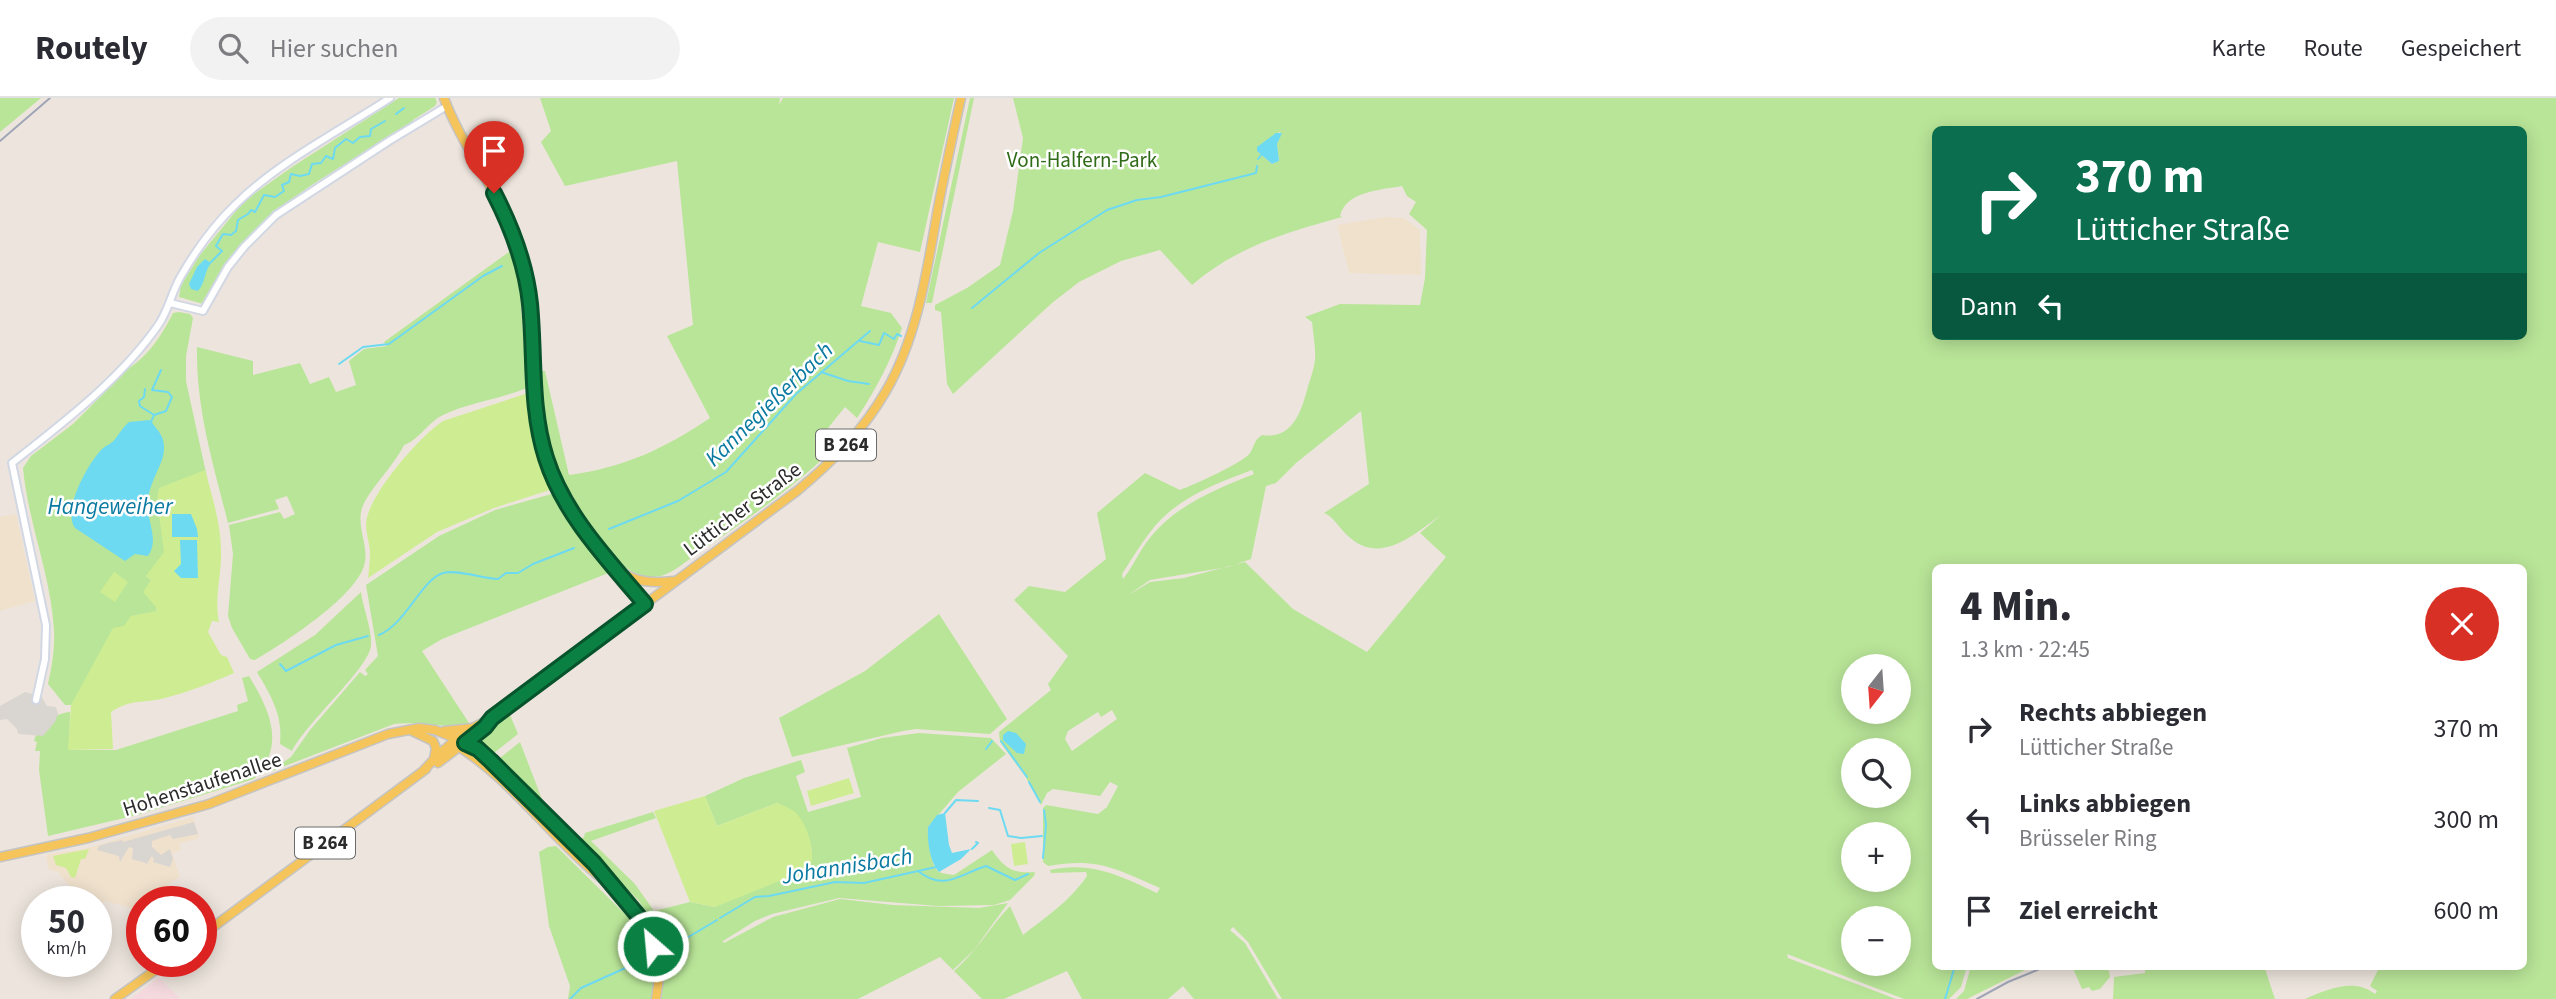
<!DOCTYPE html>
<html lang="de">
<meta charset="utf-8">
<style>
:root{--surface:#fff;--page:#f2f2f3;--text:#2b2b33;--muted:#7c7c81;--line:#e1e1e2}
body{margin:0;font-family:"Source Sans 3",sans-serif;background:var(--page);color:var(--text);height:100vh;display:flex;flex-direction:column;font-size:26px;white-space:nowrap}
*{box-sizing:border-box;margin:0}
p{font-size:23px;color:var(--muted)}
.icon{flex:none;width:38px;height:38px;fill:none;stroke:currentColor;stroke-width:2;stroke-linecap:round;stroke-linejoin:round}
.map{position:relative;flex:1;overflow:hidden}
.panel{position:absolute;left:1932px;top:466px;width:595px;height:406px;display:flex;flex-direction:column;background:var(--surface);border-radius:10px;box-shadow:0 4px 18px #0003}
.panel>*{flex:none}
.hud{position:absolute;left:1932px;top:28px;width:595px;height:214px;border-radius:10px;box-shadow:0 4px 18px #0003;background:#0b6e4f;color:#fff;overflow:hidden}
.needle{width:46px;rotate:197deg}
.controls{position:absolute;left:1841px;top:556px;display:grid;gap:14px}
.controls a{display:grid;place-items:center;width:70px;height:70px;border-radius:50%;background:var(--surface);box-shadow:0 4px 18px #0003;font-size:35px}
.speed{position:absolute;left:21px;top:788px;display:flex;gap:14px;font-size:35px;font-weight:700;text-align:center}
.speed>*{display:grid;place-content:center;width:91px;height:91px;border-radius:50%;background:var(--surface);box-shadow:0 4px 18px #0003;line-height:1}
.speed small{font-size:18px;font-weight:400}
.speed .limit{border:10px solid #d22;background:#fff;color:#111}
.pin{position:absolute;display:grid;place-items:center;width:60px;height:60px;color:#fff;margin:-72px -30px;border-radius:50% 50% 50% 0;rotate:-45deg;box-shadow:0 0 7px #0007}
.pin .icon{rotate:45deg}
.me{position:absolute;width:77px;margin:-38px;rotate:333deg;stroke-linejoin:round;filter:drop-shadow(0 0 5px #0008)}
.turn{display:flex;align-items:center;gap:24px;height:147px;padding:0 28px;font-size:32px}
.turn .icon{width:91px;height:91px;stroke-width:2.5}
.turn b{display:block;font-size:49px;line-height:60px}
.then{display:flex;align-items:center;height:66px;padding:0 28px;background:#0003;gap:14px;font-size:26px}
.round{display:grid;place-items:center;flex:none;width:74px;height:74px;border-radius:37px;background:var(--page)}
.head{display:flex;align-items:center;justify-content:space-between;height:119px;padding:0 28px}
h1{font-size:42px;font-weight:800;line-height:52px}
ul{padding:0;list-style:none}
li{display:flex;align-items:center;gap:21px;height:91px;padding:0 28px}
li div{flex:1}
li b{display:block;font-size:26px}
li em{font-style:normal}
header{display:flex;align-items:center;gap:42px;box-sizing:border-box;height:98px;padding:0 35px;background:var(--surface);border-bottom:2px solid var(--line)}
header strong{font-size:33px}
nav{display:flex;gap:38px;margin-inline-start:auto;font-size:24px}
.search{width:490px;height:63px;background:var(--page);display:flex;align-items:center;gap:18px;box-sizing:border-box;padding:0 24px;border-radius:38px;color:var(--muted);font-size:26px}
.map>svg:first-child{display:block}
.education{fill:#efe1cc}
.medical{fill:#f4dade}
.green{fill:#b9e598;fill-rule:evenodd}
.pitch{fill:#ceed93}
.plaza{fill:#d9d5d0}
.water{fill:#6ddaf2}
.lines{fill:none;stroke-linecap:round;stroke-linejoin:round}
.stream{stroke:#6ddaf2;stroke-width:2}
.minor-casing{stroke:#d2d7e4;stroke-width:10}
.major-casing{stroke:#c4c4c4;stroke-width:11}
.minor{stroke:#fff;stroke-width:6}
.major{stroke:#f5c45b;stroke-width:8}
.rail{stroke:#9fa5b6;stroke-width:2}
.route-casing{stroke:#07532c;stroke-width:18}
.route{stroke:#0b8043;stroke-width:12}
.labels{text-anchor:middle;dominant-baseline:central;stroke-width:5;stroke-linejoin:round;paint-order:stroke}
.shield{fill:#fff;stroke:#6b6b6b;stroke-width:2}
.shield-label{font-size:19px;font-weight:bold;fill:#2b2b2b}
.park-label{font-size:21px;fill:#306b18;stroke:#fff}
.street-label{font-size:21px;fill:#2b2b2b;stroke:#fff}
.water-label{font-size:23px;font-style:italic;fill:#0a7aa1;stroke:#fff}
</style>
<header>
<strong>Routely</strong>
<div class="search"><svg class="icon" aria-label="search" viewBox="0 0 24 24"><circle cx="10" cy="10" r="6"/><path d="M15 15l6 6"/></svg>Hier suchen</div>
<nav><a>Karte</a><a>Route</a><a>Gespeichert</a></nav>
</header>
<div class="map">
<svg width="2556" height="901" viewBox="0 0 2556 901">
<rect width="100%" height="100%" fill="#ede5dd"/>
<g class="education">
<polygon points="1386,119 1404,120 1420,132 1421,177 1349,175 1337,127"/>
<polygon points="16,416 35,503 0,513 0,419"/>
<polygon points="193,719 199,740 179,746 181,752 172,755 180,779 168,786 172,794 161,799 163,803 142,803 142,813 105,803 96,809 96,803 81,803 58,774 49,772 46,758 48,756 84,751"/>
</g>
<polygon class="medical" points="159,880 181,901 130,901 158,880"/>
<g class="green">
<polygon points="0,0 41,0 0,34"/>
<path d="M399,0H435L437,4L435,8L413,22L411,26C361,58 288,95 249,139C231,160 219,184 203,206L179,199L181,187L200,157L244,103L292,69Z"/>
<path d="M540,0H780L779,7L783,0H954L920,154L878,144L861,208L891,215L902,230C891,263 876,291 857,320L845,309L820,340L832,352C793,390 748,421 702,452C690,460 675,474 661,478C643,482 629,473 616,462L563,389L542,320L535,273H545L569,377C623,370 666,350 710,320L667,238L693,227L677,63L565,88L541,44L551,33Z"/>
<polygon points="970,0 974,0 932,205 926,205"/>
<path d="M1013,0H2556V901H2305C2325,892 2355,879 2375,896L2377,893L2370,888L2380,868H2524V469H1936V868H1967L1961,889L1949,901H1904L1787,856L1788,860L1896,901H1282L1248,844L1233,829L1230,832L1245,845L1278,901H1194L1183,888L1168,901H1082L1067,873L1004,901H982L954,873C976,854 990,829 1010,808L1023,837C1047,818 1068,805 1087,778L1086,774L1051,775L1050,772C1091,763 1121,778 1157,795L1160,790C1116,771 1098,759 1048,768L1043,764V710L1046,707L1098,716L1107,709L1118,688L1110,684L1100,698L1053,691L1047,695L1041,707L1025,678L1000,644L999,634L1051,592L1048,586L1068,558L1014,502L1029,488L1065,494L1106,461L1097,415L1145,375L1180,392C1193,387 1243,365 1250,355C1255,347 1254,342 1262,337C1293,342 1302,312 1308,288C1311,279 1314,271 1315,262C1316,249 1313,236 1312,224L1305,219L1340,206L1420,207L1425,180L1427,132L1409,116L1416,104L1407,98L1402,88C1381,92 1346,93 1340,118L1342,119C1287,134 1236,149 1192,187L1160,152L1121,163L1079,184L1052,205L953,296L947,286L941,214L935,212V207L967,190L1000,167L1013,113L1023,40ZM1936,32H2524V238H1936ZM1279,34L1281,35L1277,46L1279,63L1272,66L1257,53ZM1361,313L1369,386L1324,415C1334,419 1340,431 1348,438C1380,468 1413,437 1441,417L1420,435L1446,459L1367,554L1293,511L1245,464L1184,480L1150,484L1127,498L1150,482L1228,469L1251,461L1266,388L1276,385L1296,365ZM1252,372L1254,376C1214,392 1173,408 1146,445C1138,456 1132,470 1123,481L1122,476C1136,455 1149,431 1168,415C1192,394 1223,383 1252,372ZM1853,569H1899V614H1853ZM1112,612L1117,621L1072,653L1065,641L1068,633L1098,614L1101,619ZM1853,653H1899V698H1853ZM1853,737H1899V782H1853ZM1853,821H1899V866H1853Z"/>
<path d="M513,151L520,195L527,290C500,301 470,304 443,317C428,324 419,342 404,347C394,368 369,391 362,410C356,430 370,449 364,468C354,500 284,545 255,562L250,561L232,530L228,518L233,456L229,427L280,414L284,421L295,416L287,398L275,402L279,411L228,425C213,365 196,312 197,249L253,263V277L300,265L310,286L329,279L336,294L356,287L349,263L364,251L387,248L384,244Z"/>
<path d="M179,214L190,216L193,220L186,258V283L220,439L173,454L146,478L151,482L157,514L133,518L71,607H65L48,586C52,568 55,550 54,532C51,477 28,425 23,370L31,358L73,326L128,271C149,257 162,237 173,215Z"/>
<path d="M555,395L590,448L611,474L442,541L422,553L469,625C445,632 419,623 394,626L272,673V666L282,665L291,659L310,632L360,574L365,578L368,576L365,572L378,558L366,487L439,438L495,412Z"/>
<path d="M361,494C363,510 373,534 371,548C368,571 306,625 292,653L280,646C283,617 271,598 257,574L315,537Z"/>
<polygon points="939,516 1007,621 990,636 916,631 903,633 792,659 779,620 865,573"/>
<path d="M249,578C269,611 287,647 254,681L137,717L48,738L39,672L40,653H35L37,644L34,643C38,628 55,615 70,614L69,652H116L238,613L237,607L248,603L242,580Z"/>
<polygon points="510,617 518,636 494,655 491,655 482,645 481,639"/>
<path d="M919,635L991,640L1006,656L958,694L928,729C927,738 931,768 938,773C941,776 949,776 954,777L992,752C1004,770 1013,776 1035,774L1034,778L1010,802L994,807L938,808L839,800L772,816L755,823L723,843L724,845L773,819L840,801L893,807L979,810L1008,805L974,852L953,872L940,859L858,901H660C668,873 657,845 643,820L647,817L639,803L580,742L584,739L585,735L653,714L656,720L591,743L635,786L654,813L690,804L715,809L812,752C803,725 804,718 777,705L717,728L705,698L744,680L801,662L805,674L796,678L808,714L861,699L847,650L882,640Z"/>
<polygon points="520,644 545,709 500,664 501,659"/>
<polygon points="556,748 634,825 647,855 642,858 644,860 652,857 655,882 653,901 568,901 570,888 549,828 539,754 548,749"/>
<polygon points="1971,868 2033,868 1967,901 1956,901 1964,893"/>
<polygon points="2072,868 2108,868 2110,879 2100,891 2092,893 2089,889 2082,891"/>
<polygon points="2145,868 2264,868 2275,901 2113,901 2114,879 2145,875"/>
</g>
<g class="pitch">
<path d="M528,295L534,339L553,391L494,410L437,434L368,480C369,471 370,462 370,453C369,444 366,435 366,426C367,398 420,338 443,323Z"/>
<path d="M205,372C212,398 221,426 221,453C222,476 214,500 219,524L212,523L208,534L221,557L227,559L234,575C211,585 189,594 165,600C142,606 133,600 111,614L113,651L68,652L71,607L113,530L124,528L131,518L157,513L156,509L143,494L151,482L146,478L164,454L157,401L159,390Z"/>
<polygon points="114,474 128,484 115,504 100,494"/>
<polygon points="849,680 854,695 811,708 807,693"/>
<path d="M705,698L717,728L777,705C784,708 792,711 797,716C808,728 817,757 809,771L715,809L690,804L654,713Z"/>
<polygon points="1025,744 1028,766 1014,768 1011,746"/>
<polygon points="89,751 85,761 81,761 75,780 71,779 66,770 56,767 53,758"/>
</g>
<g class="plaza">
<polygon points="25,594 41,598 47,608 56,609 58,616 55,624 43,638 18,636 17,631 7,621 0,622 0,608"/>
<polygon points="194,724 198,736 173,741 170,737 152,743 152,749 161,757 170,751 173,761 170,769 153,764 154,761 152,758 145,768 146,765 132,761 133,750 129,749 120,764 119,758 97,752 99,748 108,745 122,742 123,744"/>
</g>
<g class="water">
<polygon points="1276,35 1282,35 1277,46 1279,63 1272,66 1257,53 1257,49"/>
<path d="M205,161L211,165C204,174 206,184 198,193L191,191L189,186L197,169Z"/>
<path d="M150,322C156,331 165,337 164,351C164,366 149,383 148,404C146,423 160,441 148,458L135,456L125,463L75,430C62,412 88,365 102,351C106,347 112,346 115,341C120,335 123,329 129,324Z"/>
<polygon points="172,416 191,416 197,431 198,439 172,439"/>
<polygon points="180,442 197,442 198,480 181,480 174,473 181,466"/>
<polygon points="1008,633 1016,635 1026,646 1024,656 1017,655 1003,642 1003,637"/>
<path d="M945,715L949,747L952,755L971,751L961,761L939,774C930,764 927,743 928,729L937,717Z"/>
</g>
<g class="lines">
<g class="stream">
<polyline points="396,16 404,10"/>
<polyline points="1258,61 1262,56"/>
<polyline points="210,165 222,153 216,148 223,136 231,137 236,133 238,122 248,116 251,112 255,114 264,97 275,99 284,93 282,87 289,84 291,76 300,78 309,76 312,66 321,65 326,58 333,61 335,50 346,41 353,45 360,39 370,38 371,31 385,23"/>
<polyline points="972,210 1039,155 1107,112 1137,102 1161,99 1256,75 1257,68"/>
<polyline points="860,243 879,247 884,235 894,241 897,236 901,238"/>
<polyline points="339,266 363,249 389,246 483,178 502,168"/>
<polyline points="821,274 848,283 869,286"/>
<polyline points="145,291 144,299 139,303 140,308 154,317"/>
<polyline points="151,324 154,317 166,313 172,299 168,294 152,292 161,272"/>
<polyline points="609,431 678,403 726,374 796,296 870,233"/>
<path d="M379,537C406,526 421,482 443,475C457,471 484,481 498,481L506,475H518L533,466L574,450"/>
<polyline points="280,566 286,573 336,547 368,538"/>
<polyline points="1001,643 1027,679"/>
<polyline points="986,651 992,643"/>
<polyline points="1029,684 1040,704"/>
<polyline points="989,710 1000,712 1008,738 1021,740 1042,738"/>
<polyline points="945,715 956,702 978,703"/>
<polyline points="972,751 978,745 976,744"/>
<polyline points="1043,760 1046,727 1044,712"/>
<path d="M918,773C944,794 960,776 986,768L1015,782L1028,776"/>
<polyline points="720,820 755,799 769,798 835,784 864,785 936,769"/>
<polyline points="670,850 717,822"/>
<polyline points="570,901 581,890 641,863"/>
<polyline points="1945,901 1955,868"/>
</g>
<defs>
<g id="minor">
<polyline points="170,205 203,213 228,169 245,148 276,117 389,43 447,8"/>
<path d="M36,602L45,561L46,527L12,365C64,324 121,281 159,226C169,211 172,193 181,178C196,152 215,126 236,106C277,65 341,32 390,0"/>
</g>
<g id="major">
<path d="M444,0C464,53 502,97 519,152C533,199 529,246 534,294C542,389 587,437 645,506"/>
<path d="M620,473C637,485 654,485 674,483"/>
<polyline points="412,633 433,643 436,650 434,661"/>
<polyline points="444,633 473,630"/>
<path d="M456,647C510,680 551,739 601,780"/>
<polyline points="438,665 476,636 490,622"/>
<path d="M424,672C442,652 467,631 492,620L797,393C832,364 863,333 886,293C918,238 927,172 938,110C945,73 953,36 961,0"/>
<polyline points="0,759 88,740 209,706 388,636 419,630 435,632 452,639 478,651 529,701 594,765 640,820 653,848 657,865 659,880 656,901"/>
<polyline points="201,838 426,671"/>
<polyline points="115,901 168,863"/>
</g>
</defs>
<use href="#minor" class="minor-casing"/>
<use href="#major" class="major-casing"/>
<use href="#minor" class="minor"/>
<use href="#major" class="major"/>
<g class="rail">
<polyline points="0,43 50,0"/>
<polyline points="1977,901 2008,884 2047,868"/>
</g>
</g>
<g class="lines">
<defs>
<path id="route" d="M494,95C512,130 526,166 530,206C535,258 530,310 546,360C564,417 608,462 645,506L492,620L485,629L465,645L478,651L491,663L594,765L640,820L653,848"/>
</defs>
<use href="#route" class="route-casing"/>
<use href="#route" class="route"/>
</g>
<g class="labels">
<g class="shield">
<rect x="816" y="331.5" width="60" height="31" rx="5"/>
<rect x="295" y="729.5" width="60" height="31" rx="5"/>
</g>
<g class="shield-label">
<text x="846" y="347">B 264</text>
<text x="325" y="745">B 264</text>
</g>
<g class="park-label">
<text x="1082" y="62">Von-Halfern-Park</text>
</g>
<g class="street-label">
<text transform="translate(742 411) rotate(-37)">Lütticher Straße</text>
<text transform="translate(202 686) rotate(-18)">Hohenstaufenallee</text>
</g>
<g class="water-label">
<text transform="translate(769 306) rotate(-44)">Kannegießerbach</text>
<text x="110" y="408">Hangeweiher</text>
<text transform="translate(847 768) rotate(-9)">Johannisbach</text>
</g>
</g>
</svg>
<div class="controls">
<a><svg class="needle" viewBox="-14 -14 28 28"><path d="M0-13l5 13h-10z" fill="#e53935"/><path d="M0 13l5-13h-10z" fill="#7c7c81"/></svg></a>
<a><svg class="icon" aria-label="search" viewBox="0 0 24 24"><circle cx="10" cy="10" r="6"/><path d="M15 15l6 6"/></svg></a>
<a>+</a>
<a>−</a>
</div>
<div class="speed"><div>50<small>km/h</small></div><div class="limit">60</div></div>
<div class="pin" style="left:494px;top:95px;background:#d93025"><svg class="icon" aria-label="arrive" viewBox="0 0 24 24"><path d="M6 21V4h12l-3 4 3 4H6"/></svg></div>
<svg class="me" style="left:653px;top:848px" viewBox="-20 -20 40 40"><circle r="17" fill="#0b8043" stroke="#fff" stroke-width="3"/><path d="M0-11L8 9 0 5-8 9z" fill="#fff"/></svg>
<div class="hud">
<div class="turn"><svg class="icon" aria-label="right" viewBox="0 0 24 24"><path d="M7 20v-9h11M14 6l5 5-5 5"/></svg><div><b>370 m</b>Lütticher Straße</div></div>
<div class="then">Dann<svg class="icon" aria-label="left" viewBox="0 0 24 24"><path d="M17 20v-9H6M10 6l-5 5 5 5"/></svg></div>
</div>
<section class="panel">
<div class="head"><div><h1>4 Min.</h1><p>1.3 km · 22:45</p></div><a class="round" style="background:#d93025;color:#fff"><svg class="icon" aria-label="close" viewBox="0 0 24 24"><path d="M6 6l12 12M18 6L6 18"/></svg></a></div>
<ul>
<li><svg class="icon" aria-label="right" viewBox="0 0 24 24"><path d="M7 20v-9h11M14 6l5 5-5 5"/></svg><div><b>Rechts abbiegen</b><p>Lütticher Straße</p></div><em>370 m</em></li>
<li><svg class="icon" aria-label="left" viewBox="0 0 24 24"><path d="M17 20v-9H6M10 6l-5 5 5 5"/></svg><div><b>Links abbiegen</b><p>Brüsseler Ring</p></div><em>300 m</em></li>
<li><svg class="icon" aria-label="arrive" viewBox="0 0 24 24"><path d="M6 21V4h12l-3 4 3 4H6"/></svg><div><b>Ziel erreicht</b></div><em>600 m</em></li>
</ul>
</section>
</div>
